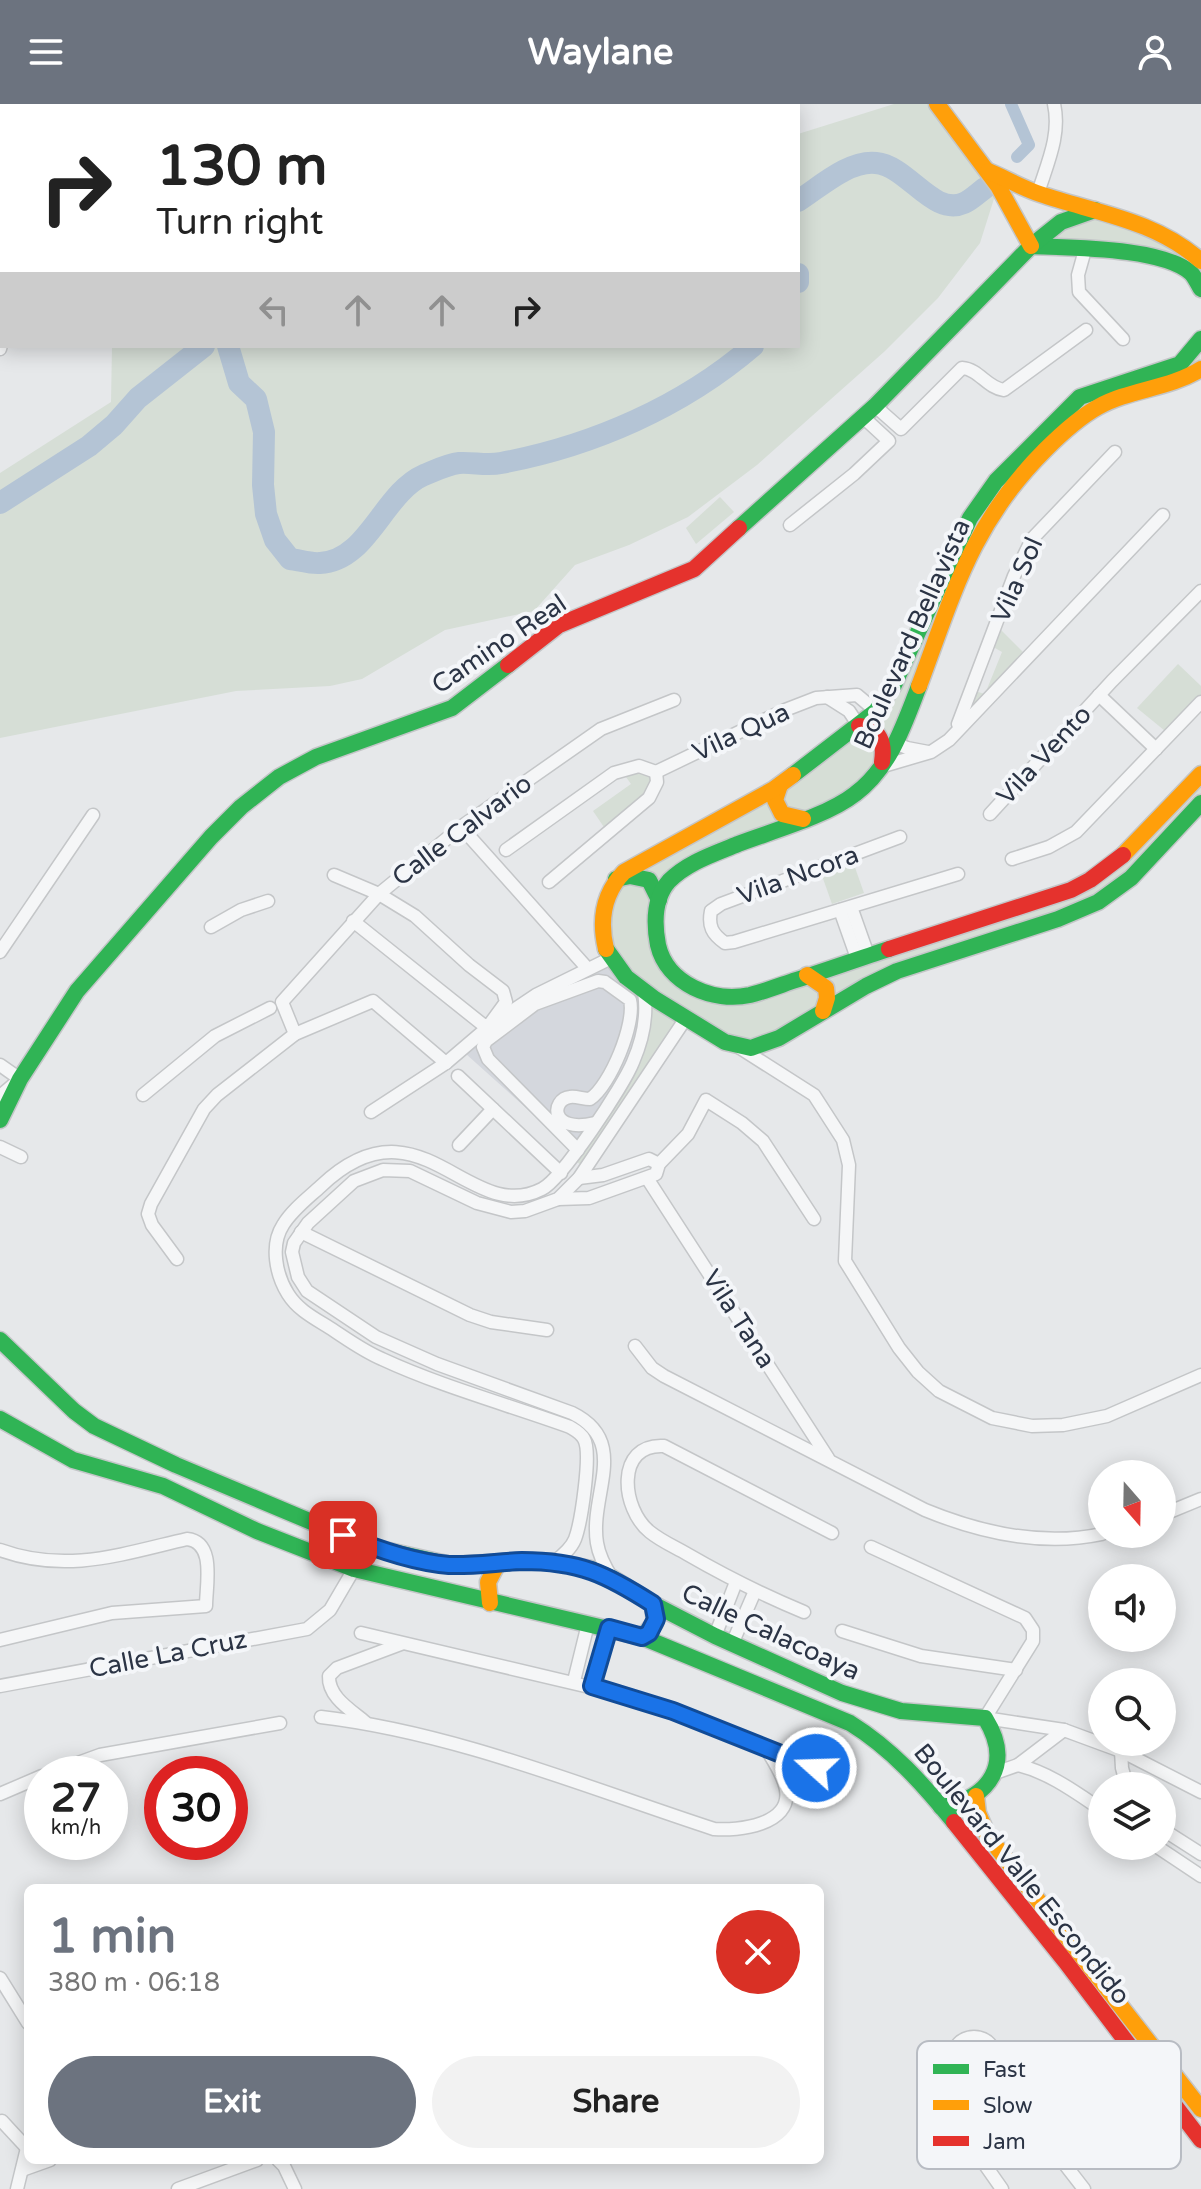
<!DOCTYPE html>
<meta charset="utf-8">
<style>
:root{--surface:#fff;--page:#f2f2f2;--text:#222;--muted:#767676;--accent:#6c737f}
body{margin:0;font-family:"Varela Round",sans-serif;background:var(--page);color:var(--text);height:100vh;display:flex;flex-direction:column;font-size:30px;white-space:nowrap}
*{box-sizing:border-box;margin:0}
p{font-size:26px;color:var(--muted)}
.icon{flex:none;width:44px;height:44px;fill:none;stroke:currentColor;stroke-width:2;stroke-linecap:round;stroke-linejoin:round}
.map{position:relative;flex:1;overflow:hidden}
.drawer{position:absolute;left:24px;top:1780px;width:800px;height:280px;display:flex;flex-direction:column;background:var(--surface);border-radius:12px;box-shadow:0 4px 20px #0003}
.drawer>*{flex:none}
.guide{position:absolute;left:0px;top:0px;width:800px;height:244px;box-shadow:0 4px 20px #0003;background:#fff;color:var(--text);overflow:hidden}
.needle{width:52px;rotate:160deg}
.controls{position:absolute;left:1088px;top:1356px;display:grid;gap:16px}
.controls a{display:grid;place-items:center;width:88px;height:88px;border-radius:50%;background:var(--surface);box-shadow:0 4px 20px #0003;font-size:40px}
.speed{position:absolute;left:24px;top:1652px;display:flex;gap:16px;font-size:40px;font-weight:700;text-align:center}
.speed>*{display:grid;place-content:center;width:104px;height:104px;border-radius:50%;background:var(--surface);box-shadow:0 4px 20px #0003;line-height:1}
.speed small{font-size:20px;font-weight:400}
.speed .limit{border:12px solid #d22;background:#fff;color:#111}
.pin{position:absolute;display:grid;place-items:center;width:68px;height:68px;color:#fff;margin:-34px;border-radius:16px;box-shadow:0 4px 12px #0006}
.me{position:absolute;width:88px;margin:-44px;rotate:290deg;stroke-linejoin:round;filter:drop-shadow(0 0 6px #0008)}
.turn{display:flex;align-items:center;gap:28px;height:168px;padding:0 24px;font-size:36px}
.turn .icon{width:104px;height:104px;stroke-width:2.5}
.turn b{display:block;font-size:56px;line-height:68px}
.lanes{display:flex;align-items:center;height:76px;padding:0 24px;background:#0003;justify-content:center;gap:40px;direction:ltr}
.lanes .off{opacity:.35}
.round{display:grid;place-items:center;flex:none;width:84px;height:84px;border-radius:42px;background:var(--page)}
.summary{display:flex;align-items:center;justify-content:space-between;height:136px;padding:0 24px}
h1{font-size:48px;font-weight:800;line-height:60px;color:var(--accent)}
.button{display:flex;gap:16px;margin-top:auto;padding:16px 24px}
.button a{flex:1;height:92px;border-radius:48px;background:var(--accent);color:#fff;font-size:32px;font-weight:800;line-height:92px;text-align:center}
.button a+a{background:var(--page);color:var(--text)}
header{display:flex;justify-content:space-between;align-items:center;height:104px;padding:0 24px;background:var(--accent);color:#fff;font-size:36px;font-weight:800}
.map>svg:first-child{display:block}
.built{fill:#d4d7dd}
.green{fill:#d6ded6}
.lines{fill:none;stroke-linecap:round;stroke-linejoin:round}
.canal{stroke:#b4c4d5;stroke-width:12}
.river{stroke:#b4c4d5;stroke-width:22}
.street-casing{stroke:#c4c6c8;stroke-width:15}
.fast-casing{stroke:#c4c6c8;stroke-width:19}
.slow-casing{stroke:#c4c6c8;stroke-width:19}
.jam-casing{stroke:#c4c6c8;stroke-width:19}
.street{stroke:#f5f6f7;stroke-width:12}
.fast{stroke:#30b455;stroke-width:16}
.slow{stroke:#ff9f0a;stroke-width:16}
.jam{stroke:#e5322d;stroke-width:16}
.route-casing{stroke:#114b97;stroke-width:20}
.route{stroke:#1a73e8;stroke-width:14}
.labels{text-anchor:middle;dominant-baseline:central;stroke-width:8;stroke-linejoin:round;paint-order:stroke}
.street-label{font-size:26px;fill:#2b3445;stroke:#f4f6f9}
.key{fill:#f4f6f9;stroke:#b8bcc3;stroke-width:2}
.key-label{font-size:22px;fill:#2b3445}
</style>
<header><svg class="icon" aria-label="menu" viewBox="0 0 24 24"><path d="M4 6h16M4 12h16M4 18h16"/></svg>Waylane<svg class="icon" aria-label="person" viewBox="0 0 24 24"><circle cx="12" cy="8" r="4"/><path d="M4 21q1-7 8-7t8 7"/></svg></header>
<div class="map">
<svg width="1201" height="2085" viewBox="0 0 1201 2085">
<rect width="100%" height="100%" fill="#e6e8ea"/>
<polygon class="built" points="609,855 644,888 641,934 576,1049 466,950 532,897"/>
<g class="green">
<polygon points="153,0 457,0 457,2 152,2"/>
<polygon points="894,0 937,0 998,82 980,139 938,194 885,247 757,361 688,413 629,441 575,461 534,507 445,526 362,575 330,582 236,587 0,634 0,369 111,298 112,242 798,242 798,30"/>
<polygon points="1095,106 1160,127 1201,157 1201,185 1180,163 1031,142"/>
<path d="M1201,235L1200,266L1186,275L1112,297L1093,305L1063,329L999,398L973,444L902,626L880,663L855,691L821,708L700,755C686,763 671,773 662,787C656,797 656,813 656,824C657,877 702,897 749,891L1071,786C1125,761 1161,713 1201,670V698L1131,772L1109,791L1060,814L903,863L855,887L784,931L751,944L726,938L644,888L616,864L609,855L602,836L601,821L606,793L616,775L630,763L774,685L859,622L887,595L970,414L996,377L1070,301L1080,293L1180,260Z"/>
<polygon points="720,393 734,408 696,440 686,424"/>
<polygon points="996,521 1027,552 956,627 971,586 985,590 1002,548 988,540"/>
<polygon points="1178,560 1201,582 1201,598 1170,631 1137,604"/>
<polygon points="639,662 657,678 608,729 593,707 631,680 621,666"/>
<polygon points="852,755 864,789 832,800 820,766"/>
<polygon points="644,889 686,915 585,1064 572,1054 633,959"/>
</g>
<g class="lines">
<polyline class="canal" points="1011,0 1029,41 1017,53"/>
<g class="river">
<path d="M798,97C820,83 849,56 876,59C908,62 933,113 964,99C971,96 978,89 985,84"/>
<polyline points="798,170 798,178"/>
<path d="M228,242L239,279L256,295L264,328L263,381L266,410L275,436L290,455C299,456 311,460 320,459C368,457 383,389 424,371C434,367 448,360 459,359C473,358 487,362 501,359C592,342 682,303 753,242"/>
<polyline points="0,399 89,342 114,321 138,294 204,242"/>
</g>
<defs>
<g id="street">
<polyline points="581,0 582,2"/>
<polyline points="56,2 57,0"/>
<polyline points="536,2 537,0"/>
<polyline points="722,2 727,0"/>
<path d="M1038,89C1047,60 1061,31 1054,0"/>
<polyline points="1085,146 1078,171 1079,188 1123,235"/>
<polyline points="0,245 2,237"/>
<path d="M875,302L901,325L962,264C979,265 987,284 1004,286L1086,226"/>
<polyline points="790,421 854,370 889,337 863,313"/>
<polyline points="1099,591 1156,645"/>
<polyline points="827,593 849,607 859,622"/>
<polyline points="958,620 1014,472 1032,435 1115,348"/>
<polyline points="895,639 907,644 928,648"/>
<polyline points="880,663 931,648 949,636 1163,411"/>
<polyline points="656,668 785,606 816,594 857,591 876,607"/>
<polyline points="990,710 1112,577 1201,487"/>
<polyline points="461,723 587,864"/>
<path d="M900,733L721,800L711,807C708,822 712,830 725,839L734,838L958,770"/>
<polyline points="506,746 614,669 639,662 656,668"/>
<polyline points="1012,755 1049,743 1076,728 1201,598"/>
<polyline points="334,771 379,790 415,812 469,861 503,887 506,898 487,924 353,817"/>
<polyline points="549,778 649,694 657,678 656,668"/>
<polyline points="851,803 868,851"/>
<polyline points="840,806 857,854"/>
<polyline points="211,823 241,806 268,797"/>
<polyline points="0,848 93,711"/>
<polyline points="295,930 282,898 379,790 461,723 601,625 674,596"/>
<polyline points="740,944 814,991 843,1036 849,1061 845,1157 899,1244 918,1268 939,1287 992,1314 1032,1322 1063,1321 1107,1312 1201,1271"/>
<polyline points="0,961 20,975 0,992"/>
<polyline points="458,972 561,1069"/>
<polyline points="143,991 215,932 270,904"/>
<polyline points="371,1008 446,959 487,924 536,891 609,855"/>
<polyline points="459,1041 493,1005"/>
<polyline points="0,1043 21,1053"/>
<path d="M578,1046L488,955L483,943L486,937L535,900L598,877L605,878L630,896C636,919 610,982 590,995C583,995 576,992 570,993C551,995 549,1030 595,1019"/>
<polyline points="579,1074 603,1071 649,1055 659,1060"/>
<polyline points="647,1074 828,1354"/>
<polyline points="558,1095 589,1094 656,1070 659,1060 688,1030 706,996 742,1019 763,1037 814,1115"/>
<polyline points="301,1128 470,1211 491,1218 547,1226"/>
<polyline points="177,1155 152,1121 148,1110 151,1100 204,1005 217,991 295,930 373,897 446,959"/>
<path d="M635,1242L652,1264L664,1272L925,1406C981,1429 1041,1443 1102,1430"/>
<polyline points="1162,1411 1201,1395"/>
<polyline points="871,1443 1025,1514 1033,1526 1033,1537 985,1614 1064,1626 1121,1647 1201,1688"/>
<path d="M0,1446C66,1470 122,1450 187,1435C216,1438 206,1481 206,1502L112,1509L0,1536"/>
<path d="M554,1458C562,1452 571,1445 575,1435C581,1419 592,1349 584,1335C581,1329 575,1326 570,1323C509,1301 440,1282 382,1255C363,1247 347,1235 330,1224C314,1214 298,1206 288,1190C276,1171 270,1141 283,1121C292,1106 308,1094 321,1082C420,988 468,1123 542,1085C562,1075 624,981 633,958C643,935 648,913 644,888"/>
<path d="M612,1474C605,1463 599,1452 597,1439C589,1390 631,1338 572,1309L437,1260L376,1233L307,1187L298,1173L292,1148L294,1139L308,1119L354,1077L383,1066L410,1067L477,1099L511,1108L525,1107L558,1095L579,1074L686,914"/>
<path d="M804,1508C763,1491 725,1472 687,1450C675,1443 661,1437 650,1428C621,1405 615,1339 664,1342L832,1429"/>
<polyline points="842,1527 921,1552 1016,1566"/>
<path d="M361,1529L632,1593C702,1616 771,1648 841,1673"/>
<polyline points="715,1532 736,1478"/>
<polyline points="732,1540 755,1487"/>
<polyline points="574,1577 588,1520"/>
<polyline points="0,1582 307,1525 330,1506 354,1465"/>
<polyline points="592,1582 609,1524"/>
<path d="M321,1613C456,1629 585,1683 714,1725C738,1727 792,1721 786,1686C784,1672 774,1658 767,1646"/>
<path d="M365,1618C351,1606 328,1593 329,1572L337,1564L401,1540"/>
<polyline points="1121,1647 1122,1664 1127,1682"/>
<path d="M1018,1661C1050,1669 1075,1688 1102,1706"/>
<polyline points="995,1669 1018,1661 1064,1626"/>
<polyline points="48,1670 100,1651 280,1619"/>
<polyline points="0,1690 42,1672"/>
<polyline points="1162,1725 1201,1750"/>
<polyline points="1156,1742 1201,1772"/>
<polyline points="0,1874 28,1919"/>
<circle cx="974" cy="1955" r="22"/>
<polyline points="928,1983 955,2018"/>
<polyline points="2,2017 26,2043"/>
<polyline points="278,2056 284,2062 295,2085"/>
<polyline points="22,2066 50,2056"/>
<polyline points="17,2085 28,2040"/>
<polyline points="178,2085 257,2056"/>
<polyline points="1002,2085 955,2018 1004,1982 1084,2085"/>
</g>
<g id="fast">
<path d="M1031,142C1070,144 1162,143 1191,169C1195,173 1198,180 1201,185"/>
<polyline points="739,424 875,302 1031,142 1061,118 1095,106"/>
<polyline points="793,671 876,607 894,581 970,414 996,377 1080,293 1180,260 1201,235"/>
<polyline points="616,775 630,772 649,776 659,796"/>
<polyline points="606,845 626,873 655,895 725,938 751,944 779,934 866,882 897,867 1058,815 1098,798 1131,774 1201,699"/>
<path d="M889,845C858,855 827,866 796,876C781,881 766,887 750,891C713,899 667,880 658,841C654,820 654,794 669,777C688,758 714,750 738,740C772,727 827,712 855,690C890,664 904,621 919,582"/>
<polyline points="0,1016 20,975 77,887 211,733 241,703 279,673 316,653 452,604 508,561"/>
<path d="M0,1236L74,1307L94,1322L176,1361L371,1443L451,1461L523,1457L554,1458L591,1465L612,1474L653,1500L715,1532L842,1589L901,1607L985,1614C1013,1659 991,1694 941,1703"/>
<path d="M0,1315L73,1356L163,1382L257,1427L354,1465L642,1533L850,1619C892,1645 923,1680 954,1718"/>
<polyline points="642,1533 655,1519 653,1500"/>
</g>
<g id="slow">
<polyline points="937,0 998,82 1031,142"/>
<path d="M988,67C1005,74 1022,84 1040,90C1096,109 1155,116 1201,157"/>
<path d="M919,582C954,488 972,419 1045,346C1061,330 1078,314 1098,303C1130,285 1169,285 1201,265"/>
<polyline points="780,681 775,696 782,710 803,715"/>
<polyline points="1123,751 1201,670"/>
<path d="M606,845C599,816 603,790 624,768L774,685L793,671"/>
<polyline points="807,871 826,884 827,894 823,907"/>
<polyline points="490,1499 488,1478 498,1459"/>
<polyline points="976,1692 978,1709 988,1732 1201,2005"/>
</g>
<g id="jam">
<polyline points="508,561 559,521 694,465 739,424"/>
<path d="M859,622C880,625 885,638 882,658"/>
<polyline points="889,845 1071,786 1090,776 1123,751"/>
<polyline points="954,1718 1065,1857 1201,2036"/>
</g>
</defs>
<use href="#street" class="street-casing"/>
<use href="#fast" class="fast-casing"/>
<use href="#slow" class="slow-casing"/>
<use href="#jam" class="jam-casing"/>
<use href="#street" class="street"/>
<use href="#fast" class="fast"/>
<use href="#slow" class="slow"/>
<use href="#jam" class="jam"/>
</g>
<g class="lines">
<defs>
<path id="route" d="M343,1431C376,1445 413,1458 449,1461C473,1462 498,1458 522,1457C580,1457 606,1470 653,1500L656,1515L649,1529L642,1533L609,1524L592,1582L673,1607L816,1664"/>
</defs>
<use href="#route" class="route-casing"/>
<use href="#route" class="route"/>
</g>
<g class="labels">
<g class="street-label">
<text transform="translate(1017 476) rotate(-66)">Vila Sol</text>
<text transform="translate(912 530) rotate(-66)">Boulevard Bellavista</text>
<text transform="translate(499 540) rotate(-34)">Camino Real</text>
<text transform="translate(741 628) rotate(-25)">Vila Qua</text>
<text transform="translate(1044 651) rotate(-47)">Vila Vento</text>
<text transform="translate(462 726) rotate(-37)">Calle Calvario</text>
<text transform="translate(798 771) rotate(-20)">Vila Ncora</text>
<text transform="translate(739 1215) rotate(57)">Vila Tana</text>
<text transform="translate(771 1528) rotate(25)">Calle Calacoaya</text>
<text transform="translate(168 1550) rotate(-11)">Calle La Cruz</text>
<text transform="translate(1022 1770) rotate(51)">Boulevard Valle Escondido</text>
</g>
</g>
<rect x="917" y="1937" width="264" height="128" rx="12" class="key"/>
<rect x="933" y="1960" width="36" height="10" fill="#30b455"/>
<rect x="933" y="1996" width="36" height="10" fill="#ff9f0a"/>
<rect x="933" y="2032" width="36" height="10" fill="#e5322d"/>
<g class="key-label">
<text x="983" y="1973">Fast</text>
<text x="983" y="2009">Slow</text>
<text x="983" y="2045">Jam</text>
</g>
</svg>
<div class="controls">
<a><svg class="needle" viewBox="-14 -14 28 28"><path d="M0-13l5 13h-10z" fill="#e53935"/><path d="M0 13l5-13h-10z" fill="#767676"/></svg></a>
<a><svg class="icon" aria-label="sound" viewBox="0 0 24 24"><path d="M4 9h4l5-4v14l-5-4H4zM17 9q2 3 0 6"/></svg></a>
<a><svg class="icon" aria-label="search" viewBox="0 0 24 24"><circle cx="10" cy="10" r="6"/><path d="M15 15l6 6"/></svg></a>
<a><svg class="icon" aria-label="layers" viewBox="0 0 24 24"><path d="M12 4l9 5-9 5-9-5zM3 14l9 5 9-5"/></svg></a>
</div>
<div class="speed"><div>27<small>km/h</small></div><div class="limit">30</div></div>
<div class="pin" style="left:343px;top:1431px;background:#d93025"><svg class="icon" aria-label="arrive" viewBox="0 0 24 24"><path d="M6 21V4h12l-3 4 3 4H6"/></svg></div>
<svg class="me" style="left:816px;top:1664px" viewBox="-20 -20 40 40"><circle r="17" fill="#1a73e8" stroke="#fff" stroke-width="3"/><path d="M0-11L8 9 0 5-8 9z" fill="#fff"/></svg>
<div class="guide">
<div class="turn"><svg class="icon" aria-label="right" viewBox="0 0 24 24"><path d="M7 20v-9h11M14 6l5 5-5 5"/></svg><div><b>130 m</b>Turn right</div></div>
<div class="lanes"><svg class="icon off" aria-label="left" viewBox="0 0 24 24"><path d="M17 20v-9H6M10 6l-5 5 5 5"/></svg><svg class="icon off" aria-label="ahead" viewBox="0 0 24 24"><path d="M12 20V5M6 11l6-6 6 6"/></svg><svg class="icon off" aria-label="ahead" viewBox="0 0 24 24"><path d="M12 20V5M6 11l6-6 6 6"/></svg><svg class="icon" aria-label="right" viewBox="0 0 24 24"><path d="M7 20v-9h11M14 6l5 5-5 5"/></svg></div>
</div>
<section class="drawer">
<div class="summary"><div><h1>1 min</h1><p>380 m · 06:18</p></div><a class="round" style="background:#d93025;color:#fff"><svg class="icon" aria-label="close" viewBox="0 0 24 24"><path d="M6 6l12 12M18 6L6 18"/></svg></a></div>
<div class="button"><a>Exit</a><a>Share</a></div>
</section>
</div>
